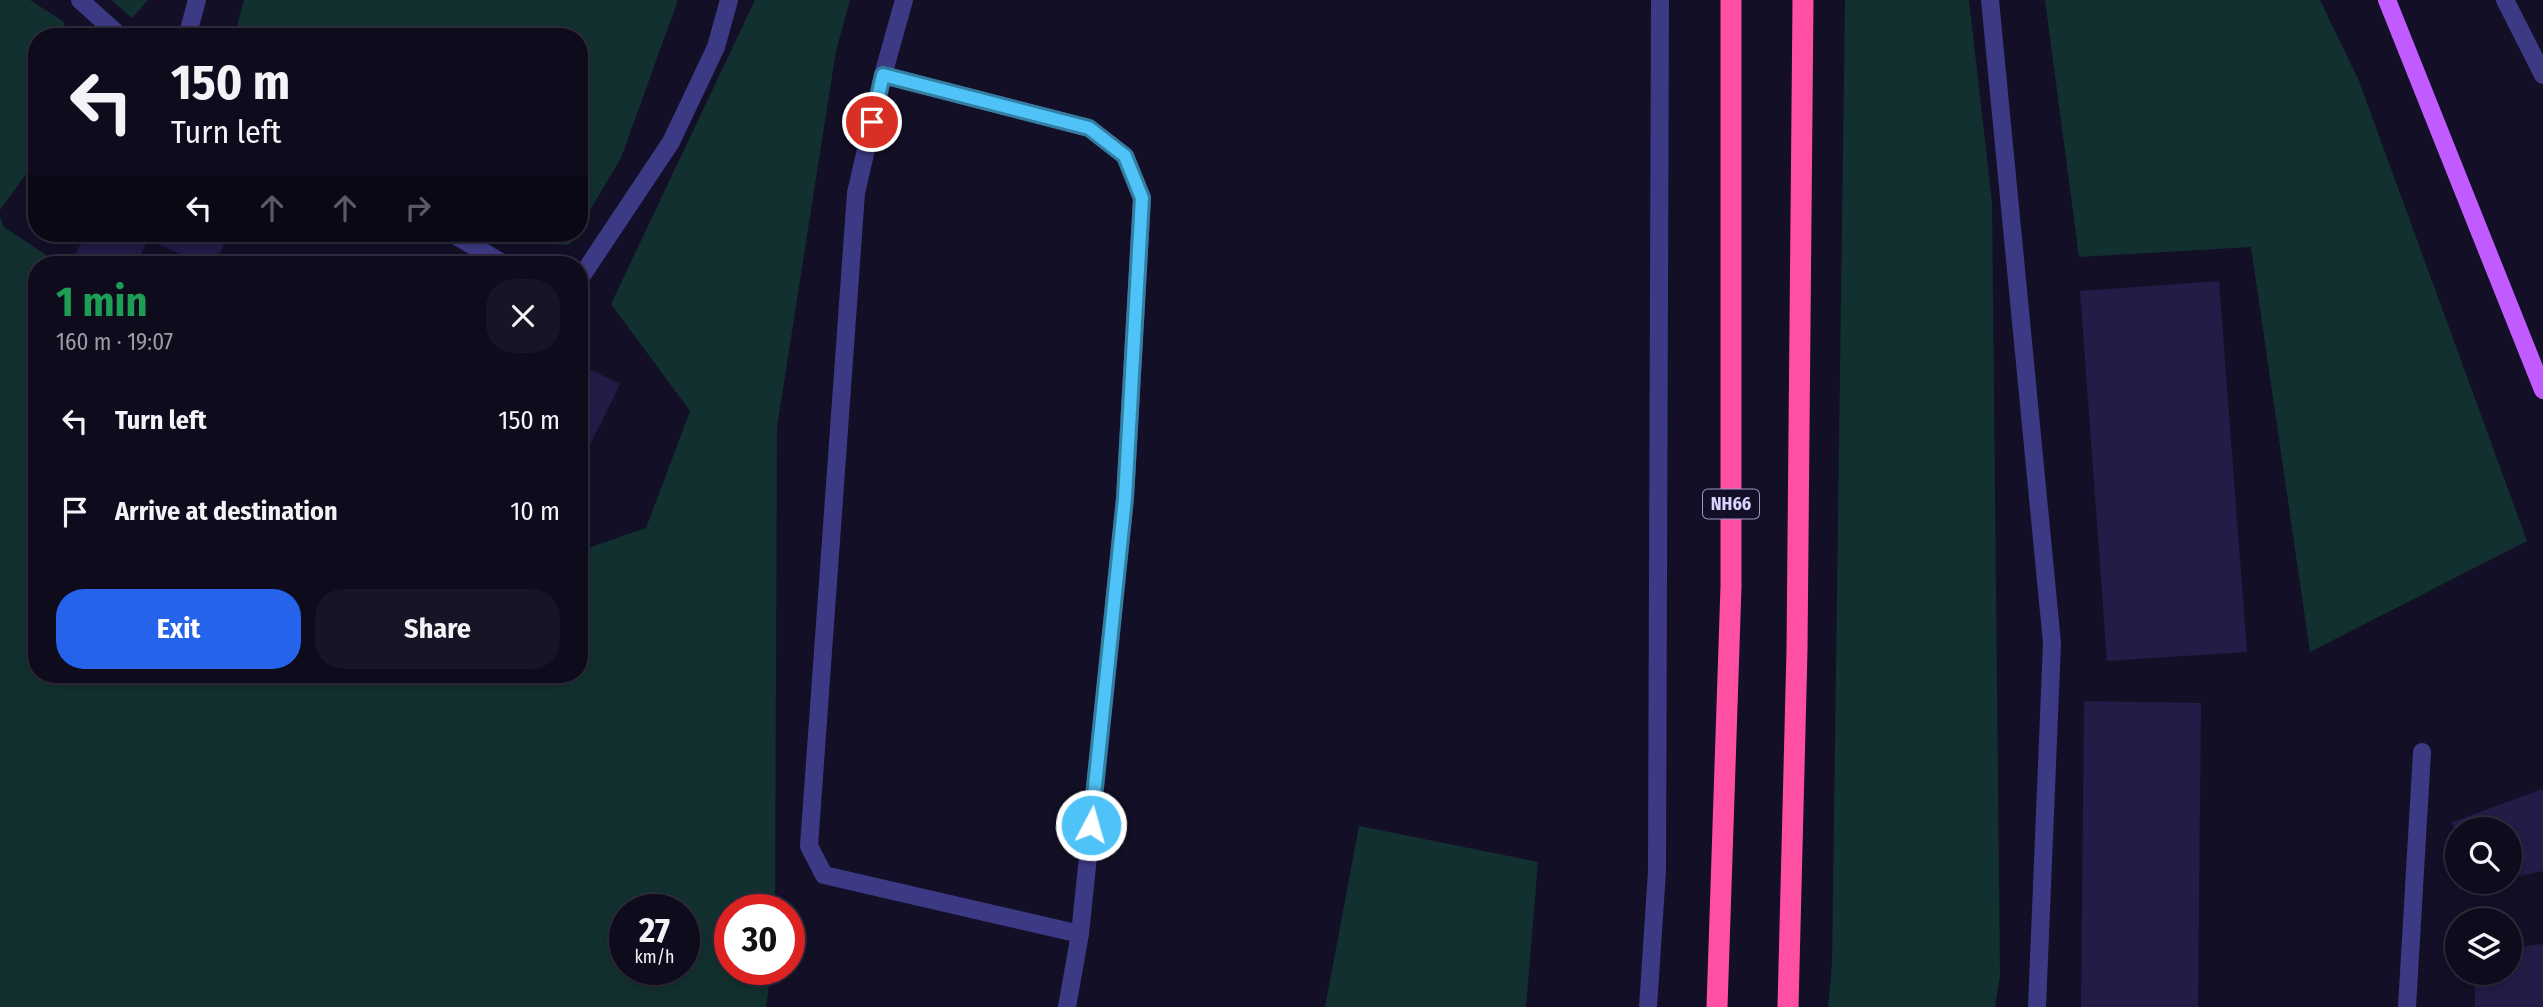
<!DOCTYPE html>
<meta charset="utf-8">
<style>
:root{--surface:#0e0b1c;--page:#171425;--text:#f1f3f6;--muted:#9b9ba3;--line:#2e2b3b;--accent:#2563eb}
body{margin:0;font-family:"Fira Sans Condensed",sans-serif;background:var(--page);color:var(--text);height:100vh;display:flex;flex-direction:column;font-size:26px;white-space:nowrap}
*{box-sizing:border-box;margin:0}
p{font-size:23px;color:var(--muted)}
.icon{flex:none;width:38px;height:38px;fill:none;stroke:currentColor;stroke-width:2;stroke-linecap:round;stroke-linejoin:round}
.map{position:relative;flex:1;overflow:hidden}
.details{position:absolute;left:28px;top:256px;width:560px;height:427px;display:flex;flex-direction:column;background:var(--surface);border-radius:28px;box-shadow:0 4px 10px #0003,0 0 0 2px var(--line)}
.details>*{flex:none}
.guide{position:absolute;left:28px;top:28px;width:560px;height:214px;border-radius:28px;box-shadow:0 4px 10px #0003,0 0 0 2px var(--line);background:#0e0b1c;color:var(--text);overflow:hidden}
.tools{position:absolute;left:2445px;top:817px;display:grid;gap:14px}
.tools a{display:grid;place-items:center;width:77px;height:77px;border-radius:50%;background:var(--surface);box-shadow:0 4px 10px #0003,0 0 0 2px var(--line);font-size:35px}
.speed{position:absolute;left:609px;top:894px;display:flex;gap:14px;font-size:35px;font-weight:700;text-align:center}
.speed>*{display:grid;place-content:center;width:91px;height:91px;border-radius:50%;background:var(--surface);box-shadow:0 4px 10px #0003,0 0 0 2px var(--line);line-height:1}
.speed small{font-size:18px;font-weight:400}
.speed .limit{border:10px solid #d22;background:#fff;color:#111}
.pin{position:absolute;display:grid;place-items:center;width:60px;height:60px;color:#fff;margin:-30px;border:4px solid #fff;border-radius:50%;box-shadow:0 2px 7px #0007}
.me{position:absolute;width:77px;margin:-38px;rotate:6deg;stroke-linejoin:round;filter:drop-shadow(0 0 5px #0008)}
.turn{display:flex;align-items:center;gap:24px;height:147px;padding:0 28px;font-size:32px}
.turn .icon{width:91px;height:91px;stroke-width:2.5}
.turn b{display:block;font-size:49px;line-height:60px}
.lanes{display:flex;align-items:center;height:66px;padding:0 28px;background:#0003;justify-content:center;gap:35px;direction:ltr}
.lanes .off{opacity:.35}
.round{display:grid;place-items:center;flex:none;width:74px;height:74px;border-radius:28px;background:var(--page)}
.summary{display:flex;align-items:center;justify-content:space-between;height:119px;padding:0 28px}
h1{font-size:42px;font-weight:700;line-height:52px;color:#1e9e55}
.cta{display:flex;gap:14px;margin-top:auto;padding:14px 28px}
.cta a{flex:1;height:80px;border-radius:28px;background:var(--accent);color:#fff;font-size:28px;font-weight:700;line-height:80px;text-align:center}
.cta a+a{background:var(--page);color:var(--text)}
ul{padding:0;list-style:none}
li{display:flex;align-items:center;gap:21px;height:91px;padding:0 28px}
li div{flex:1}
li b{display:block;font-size:26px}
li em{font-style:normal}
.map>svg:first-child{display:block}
.green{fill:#12302f;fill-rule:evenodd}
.building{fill:#241b47}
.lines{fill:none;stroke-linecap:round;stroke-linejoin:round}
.minor{stroke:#3d3a85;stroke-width:18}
.major{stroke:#c25bff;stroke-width:18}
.highway{stroke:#ff4fa3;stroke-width:21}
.route-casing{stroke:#337fa1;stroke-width:18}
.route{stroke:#4fc3f7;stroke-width:12}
.labels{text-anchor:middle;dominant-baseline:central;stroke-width:6;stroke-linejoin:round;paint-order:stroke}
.shield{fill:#130f26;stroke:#9e99be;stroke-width:2}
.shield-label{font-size:18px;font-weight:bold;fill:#d9d4ff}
</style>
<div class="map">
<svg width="2543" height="1007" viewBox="0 0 2543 1007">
<rect width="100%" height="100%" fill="#130f26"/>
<g class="green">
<polygon points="0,0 30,0 64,22 65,37 37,37 37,159 0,210"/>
<polygon points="111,0 148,0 132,18"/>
<polygon points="244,0 678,0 621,158 579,229 579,37 234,37"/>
<path d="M755,0H850L836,51L777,427L775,910H730V970H771L766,1007H0V216L4,227L60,264H37V674H579V551L646,528L690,411L611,304ZM684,910V970H625V910Z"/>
<polygon points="1845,0 1969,0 1992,202 2000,976 1995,1007 1828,1007 1832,965"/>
<polygon points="2045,0 2320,0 2359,81 2527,541 2310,652 2251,247 2079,257"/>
<polygon points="496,233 577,233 569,245 510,241"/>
<polygon points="352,253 370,264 335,264"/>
<polygon points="1359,826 1538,862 1526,1007 1325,1007"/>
</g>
<g class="building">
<polygon points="86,233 230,233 214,264 201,264 148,239 136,264 89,264 74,257"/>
<polygon points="2219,281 2247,652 2107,661 2080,291"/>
<polygon points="579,364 620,384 588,449 579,444"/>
<polygon points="2084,701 2201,703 2198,1007 2081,1007"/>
<polygon points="2543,789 2543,871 2510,878 2510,830 2457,830 2456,836 2452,822"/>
<polygon points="2543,944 2543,1007 2475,1007 2475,973 2510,973 2510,948"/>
</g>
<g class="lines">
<g class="minor">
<polyline points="80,0 121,37"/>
<polyline points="904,0 883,75 856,193 809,846 824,875 1080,934"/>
<polyline points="1990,0 2052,643 2037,1007"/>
<polyline points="2505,0 2543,75"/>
<polyline points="187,37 197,0"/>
<polyline points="883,75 1089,128 1125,156 1142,198 1125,498 1080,934 1067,1007"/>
<polyline points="451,233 504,264"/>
<polyline points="579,280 671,142 716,47 729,0"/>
<polyline points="1648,1007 1657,871 1660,0"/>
<polyline points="2407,1007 2422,752"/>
</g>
<polyline class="major" points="2387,0 2543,390"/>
<g class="highway">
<polyline points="1717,1007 1731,586 1731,0"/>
<polyline points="1788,1007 1797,650 1803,0"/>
</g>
</g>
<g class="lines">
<defs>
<polyline id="route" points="872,122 883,75 1089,128 1125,156 1142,198 1125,498 1091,825"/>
</defs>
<use href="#route" class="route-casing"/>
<use href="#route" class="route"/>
</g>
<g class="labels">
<rect class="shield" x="1703" y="489.5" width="56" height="29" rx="5"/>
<g class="shield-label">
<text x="1731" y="504">NH66</text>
</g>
</g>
</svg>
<div class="tools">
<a><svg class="icon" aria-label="search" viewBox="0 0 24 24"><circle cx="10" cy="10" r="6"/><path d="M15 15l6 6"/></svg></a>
<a><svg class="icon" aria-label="layers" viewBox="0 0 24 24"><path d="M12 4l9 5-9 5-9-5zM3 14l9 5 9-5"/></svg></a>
</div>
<div class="speed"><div>27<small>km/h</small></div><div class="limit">30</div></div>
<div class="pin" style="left:872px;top:122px;background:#d93025"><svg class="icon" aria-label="arrive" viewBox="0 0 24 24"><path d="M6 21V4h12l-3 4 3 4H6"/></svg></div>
<svg class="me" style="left:1091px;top:825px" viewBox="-20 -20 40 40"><circle r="17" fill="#4fc3f7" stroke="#fff" stroke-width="3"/><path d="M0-11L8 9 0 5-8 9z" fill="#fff"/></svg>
<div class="guide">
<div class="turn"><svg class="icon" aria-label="left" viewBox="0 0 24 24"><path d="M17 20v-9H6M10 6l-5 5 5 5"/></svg><div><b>150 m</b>Turn left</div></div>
<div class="lanes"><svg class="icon" aria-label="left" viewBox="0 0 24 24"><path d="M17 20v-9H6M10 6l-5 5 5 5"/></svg><svg class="icon off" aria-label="ahead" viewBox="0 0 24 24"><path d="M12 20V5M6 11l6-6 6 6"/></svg><svg class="icon off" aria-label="ahead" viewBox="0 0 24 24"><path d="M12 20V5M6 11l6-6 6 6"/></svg><svg class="icon off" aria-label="right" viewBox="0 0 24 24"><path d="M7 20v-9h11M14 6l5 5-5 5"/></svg></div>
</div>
<section class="details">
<div class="summary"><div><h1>1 min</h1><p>160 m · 19:07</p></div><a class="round"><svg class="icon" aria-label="close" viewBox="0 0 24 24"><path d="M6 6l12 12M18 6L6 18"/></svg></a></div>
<ul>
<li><svg class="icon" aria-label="left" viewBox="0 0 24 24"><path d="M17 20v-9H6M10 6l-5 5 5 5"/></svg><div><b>Turn left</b></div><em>150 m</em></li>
<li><svg class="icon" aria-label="arrive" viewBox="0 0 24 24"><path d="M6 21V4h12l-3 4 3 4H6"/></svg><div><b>Arrive at destination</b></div><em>10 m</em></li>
</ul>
<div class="cta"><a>Exit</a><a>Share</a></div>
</section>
</div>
